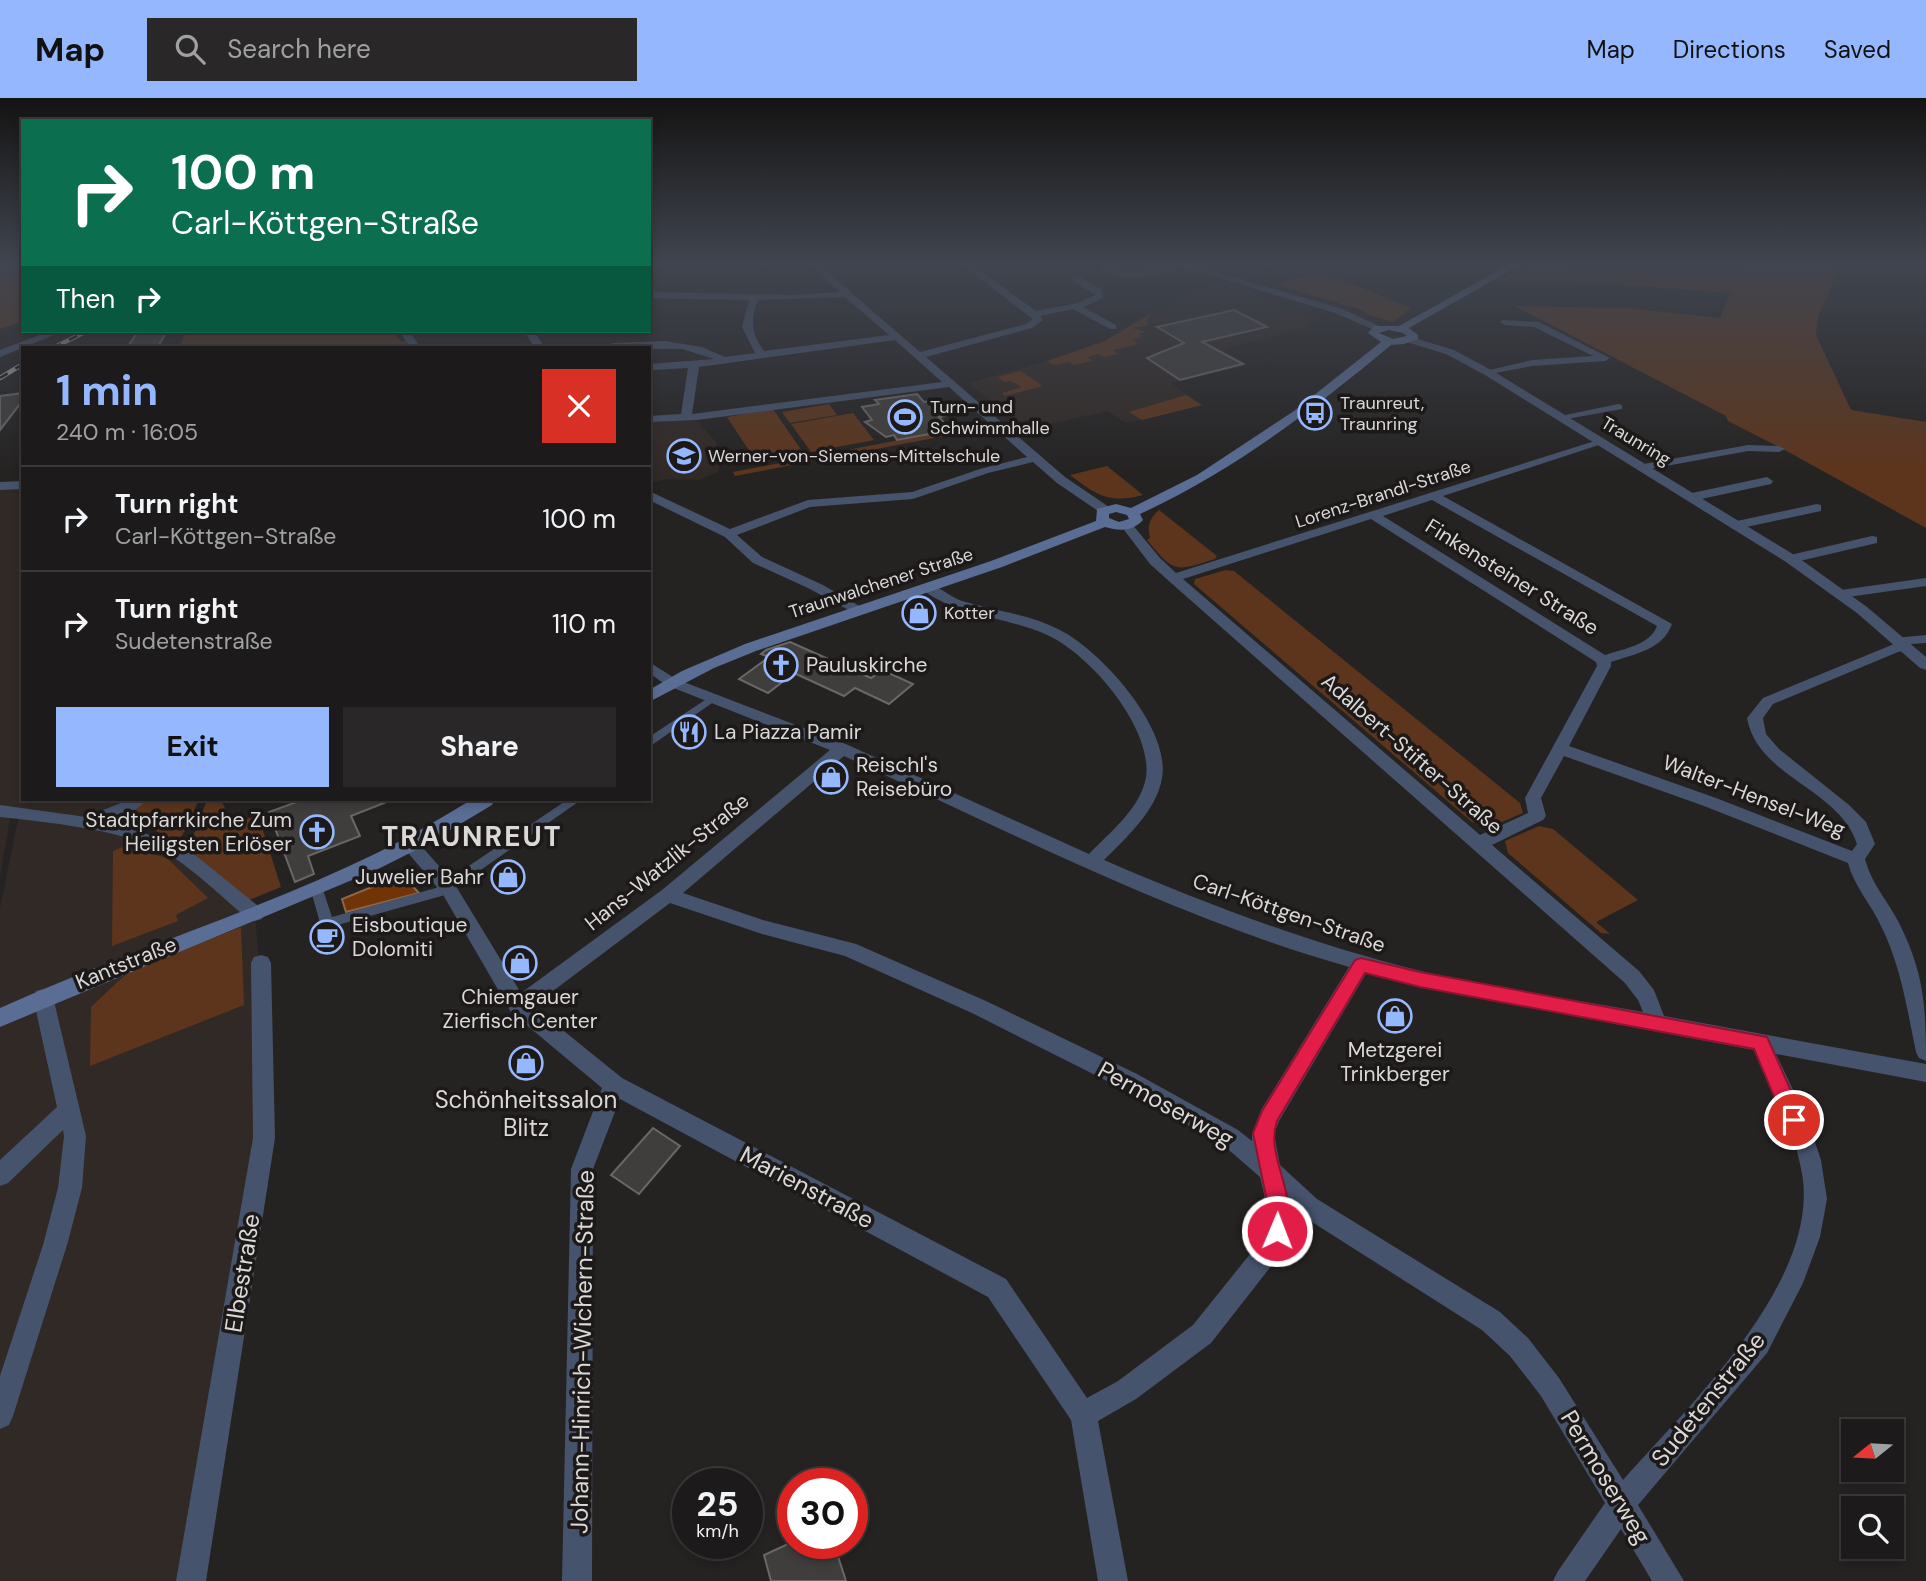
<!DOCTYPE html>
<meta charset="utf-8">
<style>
:root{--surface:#1c1a1a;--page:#292727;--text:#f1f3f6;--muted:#a0a1a2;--line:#3a3839;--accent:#94b7fd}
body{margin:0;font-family:"DM Sans",sans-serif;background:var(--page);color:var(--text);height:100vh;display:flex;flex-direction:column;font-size:26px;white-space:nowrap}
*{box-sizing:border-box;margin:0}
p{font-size:23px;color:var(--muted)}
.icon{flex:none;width:38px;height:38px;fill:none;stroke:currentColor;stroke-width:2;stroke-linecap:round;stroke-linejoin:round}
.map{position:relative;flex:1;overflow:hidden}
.drawer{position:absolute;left:21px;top:248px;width:630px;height:455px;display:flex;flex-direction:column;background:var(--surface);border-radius:0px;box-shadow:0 4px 10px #0003,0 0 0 2px var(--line)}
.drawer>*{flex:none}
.banner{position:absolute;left:21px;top:21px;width:630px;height:214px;border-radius:0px;box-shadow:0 4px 10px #0003,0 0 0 2px var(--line);background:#0b6e4f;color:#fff;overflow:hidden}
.needle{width:46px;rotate:252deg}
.buttons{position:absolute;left:1841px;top:1321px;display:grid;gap:14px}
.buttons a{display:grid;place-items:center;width:63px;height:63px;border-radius:0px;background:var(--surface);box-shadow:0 4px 10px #0003,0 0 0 2px var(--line);font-size:35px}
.speed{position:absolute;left:672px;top:1370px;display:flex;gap:14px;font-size:35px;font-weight:700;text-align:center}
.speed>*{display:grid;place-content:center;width:91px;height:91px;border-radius:50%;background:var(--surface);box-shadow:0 4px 10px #0003,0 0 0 2px var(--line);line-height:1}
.speed small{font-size:18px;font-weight:400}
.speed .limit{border:10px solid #d22;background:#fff;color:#111}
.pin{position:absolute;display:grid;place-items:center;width:60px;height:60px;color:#fff;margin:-30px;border:4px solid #fff;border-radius:50%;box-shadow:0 2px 7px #0007}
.me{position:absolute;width:77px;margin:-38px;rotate:1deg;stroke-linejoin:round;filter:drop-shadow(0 0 5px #0008)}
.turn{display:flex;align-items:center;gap:24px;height:147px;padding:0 35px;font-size:32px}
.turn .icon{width:91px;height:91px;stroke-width:2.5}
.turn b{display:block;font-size:49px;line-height:60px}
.then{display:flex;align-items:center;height:66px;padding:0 35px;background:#0003;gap:14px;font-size:26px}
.round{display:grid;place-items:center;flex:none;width:74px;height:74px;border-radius:0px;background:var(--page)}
.overview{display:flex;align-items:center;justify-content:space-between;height:119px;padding:0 35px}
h1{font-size:42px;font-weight:700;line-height:52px;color:var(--accent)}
.button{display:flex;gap:14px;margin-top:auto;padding:14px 35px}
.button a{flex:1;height:80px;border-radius:0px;background:var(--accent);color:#111;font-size:28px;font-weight:700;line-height:80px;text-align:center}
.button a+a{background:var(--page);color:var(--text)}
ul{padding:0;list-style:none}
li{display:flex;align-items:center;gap:21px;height:105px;padding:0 35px;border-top:2px solid var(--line)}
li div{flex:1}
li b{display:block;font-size:26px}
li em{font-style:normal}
header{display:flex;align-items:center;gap:42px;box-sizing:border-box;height:98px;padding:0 35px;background:var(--accent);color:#111}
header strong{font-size:33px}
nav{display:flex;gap:38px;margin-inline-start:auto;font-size:24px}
.search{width:490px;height:63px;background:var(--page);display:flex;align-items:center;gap:18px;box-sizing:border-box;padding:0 24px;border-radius:0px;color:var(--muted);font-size:26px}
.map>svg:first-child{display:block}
.built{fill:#312925}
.green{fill:#5d351c}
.water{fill:#713407;stroke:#906646;stroke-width:2}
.building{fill:#403e3c;stroke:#6a6766;stroke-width:2}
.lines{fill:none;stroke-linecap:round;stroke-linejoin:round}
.pedestrian{fill:#46536c;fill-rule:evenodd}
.minor{fill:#46536c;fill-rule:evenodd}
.tertiary{fill:#46536c;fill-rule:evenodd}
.secondary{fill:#596d95;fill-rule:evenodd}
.rail-casing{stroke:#a09e9d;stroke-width:4.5}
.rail{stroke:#1c1918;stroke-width:2.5;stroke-dasharray:9;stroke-linecap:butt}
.route{fill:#e11d48;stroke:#92132f;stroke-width:2}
.labels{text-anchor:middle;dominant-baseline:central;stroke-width:7;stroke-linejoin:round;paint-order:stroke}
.far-poi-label{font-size:18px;fill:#dad9d8;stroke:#1c1918;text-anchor:start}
.far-street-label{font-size:18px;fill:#dad9d8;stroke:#1c1918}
.street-label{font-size:21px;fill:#dad9d8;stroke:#1c1918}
.poi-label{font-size:21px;fill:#dad9d8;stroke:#1c1918;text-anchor:start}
.near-poi-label{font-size:24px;fill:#dad9d8;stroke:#1c1918}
.near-street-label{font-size:24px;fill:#dad9d8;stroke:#1c1918}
.district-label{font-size:28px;font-weight:bold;letter-spacing:2px;fill:#dad9d8;stroke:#1c1918}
</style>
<header>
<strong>Map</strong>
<div class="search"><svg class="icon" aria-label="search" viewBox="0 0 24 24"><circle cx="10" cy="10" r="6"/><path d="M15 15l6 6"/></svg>Search here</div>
<nav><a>Map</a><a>Directions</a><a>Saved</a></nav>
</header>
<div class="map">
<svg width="1926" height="1483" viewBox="0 0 1926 1483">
<rect width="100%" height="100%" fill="#252322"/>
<g class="built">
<polygon points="1227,184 1255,195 1260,202 1322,222 1309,225 1311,228 1223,251 1248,267 1171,285 1202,307 1125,325 1108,313 1040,328 1032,321 1017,324 968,285 1065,258 1104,243 1146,217 1196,194"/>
<polygon points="692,322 697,323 716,344 721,366 718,374 700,382 668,381 649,385 649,324"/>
<polygon points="23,387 23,702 140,702 122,713 112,728 156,744 255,816 259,866 264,1040 194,1483 0,1483 0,810 20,712 11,715 0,779 0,388"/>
</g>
<g class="green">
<polygon points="0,166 23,166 23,223 0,231"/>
<polygon points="1531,166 1738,176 1746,166 1841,166 1818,219 1816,237 1851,312 1926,324 1926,430 1783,351 1728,323 1726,318 1515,208 1627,210 1720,220 1730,195 1614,186 1497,183"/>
<polygon points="1305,171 1345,183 1411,210 1393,224 1369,217 1359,211 1276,187 1305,178 1295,174"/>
<polygon points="1152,215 1147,222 1148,227 1132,230 1146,234 1139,236 1143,239 1132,242 1138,246 1113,252 1118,256 1104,259 1098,256 1087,259 1092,263 1074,267 1069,264 1054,267 1047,263 1105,243"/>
<polygon points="186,233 326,233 327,237 393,233 401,244 406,243 410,250 179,250"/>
<polygon points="1021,273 1043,288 1005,298 1002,295 1022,289 1010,283 1004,284 998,279"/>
<polygon points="1186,297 1202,307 1142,322 1129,314"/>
<polygon points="829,306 837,317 790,325 782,314"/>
<polygon points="773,311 804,356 757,365 727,319"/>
<polygon points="853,315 874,342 811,354 791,326"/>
<polygon points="946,333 950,337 735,378 733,374"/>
<path d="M1107,368L1143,397C1108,406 1097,397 1070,377Z"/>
<path d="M1159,412L1217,458L1215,461C1174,474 1175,475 1147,442L1150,440C1147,428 1149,421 1159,412Z"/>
<polygon points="1226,472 1234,473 1520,705 1523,715 1490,729 1472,724 1194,486 1195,481"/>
<polygon points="150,702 199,702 178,746 125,715"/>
<polygon points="207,702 221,702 233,726 258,717 281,789 249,802 187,754"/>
<polygon points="1539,728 1553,731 1638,802 1596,824 1610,836 1601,835 1508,755 1505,743"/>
<polygon points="125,748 167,760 208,800 176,817 178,823 112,848 113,753"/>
<polygon points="241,829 244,907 90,968 91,909 128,874"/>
</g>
<polygon class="water" points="402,777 419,795 346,814 342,801"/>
<g class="building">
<polygon points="1234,212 1267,229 1202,244 1243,266 1180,282 1147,260 1184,245 1157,229"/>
<polygon points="138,233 167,233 157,250 127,250"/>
<polygon points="23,295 23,302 0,332 0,298"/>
<polygon points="917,296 924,304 931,303 945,318 939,319 951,332 897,342 894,337 886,339 865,324 872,322 862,309 879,306 875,302"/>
<polygon points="790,544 871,580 882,572 913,586 889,606 855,590 844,598 794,575 768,595 739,581 769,559 761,556 766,552"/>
<polygon points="302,702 389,702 389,703 351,718 360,738 308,758 314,776 295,784 269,714"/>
<polygon points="653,1030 680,1048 639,1096 611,1077"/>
<polygon points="788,1446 834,1446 846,1483 771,1483 764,1457"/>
</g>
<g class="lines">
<g class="pedestrian">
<polygon points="711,598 716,601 715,603 649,649 649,639"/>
<polygon points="567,702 581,702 445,797 327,830 322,829 320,825 310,789 311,786 321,786 332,819 436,790"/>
</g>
<g class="minor">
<path d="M809,166H818L920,254L1026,226L1033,221L961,166H971L1036,213L1078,205L1095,197L1072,182V178H1078L1102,192L1103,200L1083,209L1116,227V231H1110L1073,211L1040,218L1043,222L1032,230L926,259L1065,379L1109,409V415H1101L1057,385L1033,364L988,375L913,401L810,409L737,437L762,459L823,487L861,509L863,512L856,516L808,490L753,465L725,439L649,402V393L730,431L808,402L912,394L980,371L1027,359L949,289L697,322L649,324V318L681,316L688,270L649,272V266L714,261L682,251L595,250L613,245L665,243L702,249L725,259L755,255L742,229L749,202L649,200V194L793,197L840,194ZM845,199L889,237L764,253C751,235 750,222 758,202ZM895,242L942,284L692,316L699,269Z"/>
<path d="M1173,166L1184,167C1163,179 1120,186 1099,170L1103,167L1130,174Z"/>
<polygon points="1502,222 1539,224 1610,260 1605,263 1532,268 1485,277 1485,273 1532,262 1593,258 1534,229 1505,227 1500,224"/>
<polygon points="399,233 409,233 421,250 411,250"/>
<polygon points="524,233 534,233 545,250 535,250"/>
<polygon points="1618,306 1622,307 1622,311 1561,322 1556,319"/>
<path d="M1598,342L1608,344L1443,398L1672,526C1663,552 1634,556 1611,564V568L1569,648L1716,700L1852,753L1857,746C1839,690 1758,680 1747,620L1763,600L1894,546V540L1926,537V545L1911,546V552L1898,554L1773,606L1763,620L1766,636L1779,651L1849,707L1866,724L1875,746L1865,761C1871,785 1887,802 1898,823C1924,874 1926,907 1926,963L1919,960L1916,954C1907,911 1901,868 1881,828C1871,806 1854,788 1848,765L1704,708L1564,658L1541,700L1546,718L1543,722L1492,747L1639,873L1654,892L1664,918L1926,966V984L1776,956L1807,1021L1821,1062L1827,1101L1820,1139L1803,1185L1767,1255L1638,1407L1684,1483H1652L1621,1431L1585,1483H1553L1558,1473L1605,1405L1541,1298L1510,1258L1482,1232L1301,1117L1290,1107L1289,1133L1272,1167L1211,1245L1136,1301L1098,1323L1128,1483H1098L1071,1322L988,1199L620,1001L593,1071L592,1483H562L571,1071L602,990L511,914L442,795L404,750L401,746L404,742H416L454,785L521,895L662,792L830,652L666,587L649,575V564L676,581L848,647L1089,756C1110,734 1141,710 1146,679C1153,629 1088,554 1045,536C1006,519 959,518 924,493L922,490L929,486C941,489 950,499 962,503C995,513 1029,516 1060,532C1101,553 1171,630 1162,680C1157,712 1126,740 1104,762C1206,806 1309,845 1417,872C1490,891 1568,900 1643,914L1638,902L1625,885L1170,484L1150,466L1121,428L1123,425H1131L1160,460L1176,475ZM1432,402L1657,528C1650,547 1623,551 1605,557L1383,418ZM1371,421L1596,564L1597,568L1525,700L1528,715L1480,737L1183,481ZM844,658C1010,734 1173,819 1349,869L1261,1012L1252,1036V1043L1238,1032L1137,976L986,903L856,846L763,822L683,795ZM670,805L762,836L845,858L972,915L1121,990L1222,1046L1260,1079L1268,1113L1266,1130L1254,1151L1193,1227L1118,1283L1087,1300L1006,1181L622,980L533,908ZM1367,874L1420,889L1754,952C1772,993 1797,1036 1803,1082C1815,1189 1688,1308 1623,1382L1559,1280L1528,1240L1500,1214L1317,1101L1280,1067L1274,1036L1279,1023Z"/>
<polygon points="1748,347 1779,348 1785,351 1779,354 1748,353 1644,372 1638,369 1644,366"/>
<polygon points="1767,379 1773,383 1771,386 1692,403 1686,399 1692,395"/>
<polygon points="23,383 23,391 0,392 0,384"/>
<polygon points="1817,406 1821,407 1821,413 1737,431 1731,427 1737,423"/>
<polygon points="1872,438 1877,439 1877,445 1791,465 1784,461 1786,458"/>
<polygon points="1926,480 1926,488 1841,500 1834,496 1841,492"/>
<path d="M128,702H148L128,717L109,724L184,748L262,811L264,816L262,821L255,823L248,821C224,801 200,777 173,759C136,733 46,724 0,719V707L86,719Z"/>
<polygon points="261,857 268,859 271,865 275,1040 206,1483 176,1483 253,1040 251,865 254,859"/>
<polygon points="43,891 50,893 53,899 86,1038 82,1090 67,1147 13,1318 9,1327 0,1331 0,1278 43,1147 58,1090 64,1038 63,1032 8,1085 0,1088 0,1062 57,1009 33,899 36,893"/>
</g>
<g class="tertiary">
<polygon points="1173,166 1188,166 1343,211 1383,230 1374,232 1335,215"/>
<polygon points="50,233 64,233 0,259 0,252"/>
<polygon points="1411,239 1454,252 1493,273 1796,458 1867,509 1926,559 1926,572 1920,570 1857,515 1786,464 1485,277 1446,256 1407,244 1406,242"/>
</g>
<g class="secondary">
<path d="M1510,166H1522L1409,230L1418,237V241L1404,246L1391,247C1313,312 1233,373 1140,416L1143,422C1132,434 1119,433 1105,429L1002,469L756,553L714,570L649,604V592L682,573L745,546L991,463L1096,423L1097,411L1116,406L1131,410L1197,377L1294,313L1381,244L1368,235L1374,228H1399ZM1389,232L1403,235L1407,238L1393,241L1379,235ZM1116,414L1127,417L1129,421L1119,424L1109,420V416Z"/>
<path d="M471,702H494L492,707L420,750L376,772L0,929V910C124,854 256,814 379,754C411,738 441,720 471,702Z"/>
</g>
<defs>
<g id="rail">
<polyline points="53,250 87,233"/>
<polyline points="0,280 23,266"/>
</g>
</defs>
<use href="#rail" class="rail-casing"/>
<use href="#rail" class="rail"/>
</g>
<linearGradient id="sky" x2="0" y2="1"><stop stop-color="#141313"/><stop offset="0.44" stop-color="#40454f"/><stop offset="1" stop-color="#40454f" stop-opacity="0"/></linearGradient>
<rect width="1926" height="374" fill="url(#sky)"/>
<path class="route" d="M1361,860L1420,874L1767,939L1804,1022L1801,1029L1794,1031L1787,1029L1754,951L1420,889L1365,875L1277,1023C1264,1060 1302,1099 1284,1140L1277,1143L1269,1140L1266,1133L1269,1113L1253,1035L1262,1013L1355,862Z"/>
<defs>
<symbol id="bus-ring" viewBox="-11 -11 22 22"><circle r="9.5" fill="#1c1918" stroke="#94b7fd" stroke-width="1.5"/><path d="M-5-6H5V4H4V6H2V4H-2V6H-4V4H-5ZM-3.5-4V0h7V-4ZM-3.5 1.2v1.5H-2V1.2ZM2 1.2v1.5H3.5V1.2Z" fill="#94b7fd"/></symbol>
<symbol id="stadium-ring" viewBox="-11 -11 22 22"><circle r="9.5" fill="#1c1918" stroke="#94b7fd" stroke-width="1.5"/><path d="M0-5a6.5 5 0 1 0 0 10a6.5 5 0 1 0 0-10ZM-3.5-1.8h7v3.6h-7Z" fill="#94b7fd"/></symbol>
<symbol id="school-ring" viewBox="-11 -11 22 22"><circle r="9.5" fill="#1c1918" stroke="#94b7fd" stroke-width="1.5"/><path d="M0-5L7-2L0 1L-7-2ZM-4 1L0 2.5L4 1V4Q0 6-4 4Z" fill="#94b7fd"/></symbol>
<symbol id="shop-ring" viewBox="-11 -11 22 22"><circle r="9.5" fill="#1c1918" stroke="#94b7fd" stroke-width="1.5"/><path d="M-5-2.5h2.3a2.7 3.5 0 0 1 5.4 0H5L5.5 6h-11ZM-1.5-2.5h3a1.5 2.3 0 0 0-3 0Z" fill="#94b7fd"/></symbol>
<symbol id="church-ring" viewBox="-11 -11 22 22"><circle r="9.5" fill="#1c1918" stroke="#94b7fd" stroke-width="1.5"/><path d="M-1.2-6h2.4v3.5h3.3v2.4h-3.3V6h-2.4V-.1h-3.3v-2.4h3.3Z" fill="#94b7fd"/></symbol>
<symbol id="restaurant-ring" viewBox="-11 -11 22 22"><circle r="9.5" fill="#1c1918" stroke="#94b7fd" stroke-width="1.5"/><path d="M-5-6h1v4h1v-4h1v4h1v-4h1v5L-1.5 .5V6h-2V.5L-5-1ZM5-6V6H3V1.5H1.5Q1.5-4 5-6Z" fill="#94b7fd"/></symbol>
<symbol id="cafe-ring" viewBox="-11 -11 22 22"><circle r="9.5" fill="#1c1918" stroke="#94b7fd" stroke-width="1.5"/><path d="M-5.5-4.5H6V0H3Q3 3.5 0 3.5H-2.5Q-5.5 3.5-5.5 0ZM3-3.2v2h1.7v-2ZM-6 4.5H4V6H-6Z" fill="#94b7fd"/></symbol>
</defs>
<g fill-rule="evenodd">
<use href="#bus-ring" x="1296" y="296" width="38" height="38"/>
<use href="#stadium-ring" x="886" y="300" width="38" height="38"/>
<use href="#school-ring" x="665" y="339" width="38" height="38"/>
<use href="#shop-ring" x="900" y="496" width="38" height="38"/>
<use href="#church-ring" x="762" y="548" width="38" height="38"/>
<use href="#restaurant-ring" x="670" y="615" width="38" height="38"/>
<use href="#shop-ring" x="812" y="660" width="38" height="38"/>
<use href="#church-ring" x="298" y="715" width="38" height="38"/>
<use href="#shop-ring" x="489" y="760" width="38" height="38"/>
<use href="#cafe-ring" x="308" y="820" width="38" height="38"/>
<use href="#shop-ring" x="501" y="846" width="38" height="38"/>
<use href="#shop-ring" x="1376" y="899" width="38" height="38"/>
<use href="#shop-ring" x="507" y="946" width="38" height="38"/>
</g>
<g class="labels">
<g class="far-poi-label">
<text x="1340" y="305">Traunreut,<tspan x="1340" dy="21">Traunring</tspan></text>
<text x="930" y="309">Turn- und<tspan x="930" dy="21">Schwimmhalle</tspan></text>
<text x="708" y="358">Werner-von-Siemens-Mittelschule</text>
<text x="944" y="515">Kotter</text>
</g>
<g class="far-street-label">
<text transform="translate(1636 343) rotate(31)">Traunring</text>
<text transform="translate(1383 396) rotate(-18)">Lorenz-Brandl-Straße</text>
<text transform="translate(881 485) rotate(-18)">Traunwalchener Straße</text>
</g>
<g class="street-label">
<text transform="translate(1512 479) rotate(32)">Finkensteiner Straße</text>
<text transform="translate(1412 656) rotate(41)">Adalbert-Stifter-Straße</text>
<text transform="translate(1754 698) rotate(21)">Walter-Hensel-Weg</text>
<text transform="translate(667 764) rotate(-39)">Hans-Watzlik-Straße</text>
<text transform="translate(1289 815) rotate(19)">Carl-Köttgen-Straße</text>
<text transform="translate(126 865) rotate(-22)">Kantstraße</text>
</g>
<g class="poi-label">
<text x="806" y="567">Pauluskirche</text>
<text x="714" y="634">La Piazza Pamir</text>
<text x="856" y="667">Reischl's<tspan x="856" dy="24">Reisebüro</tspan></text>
<text x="292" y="722" text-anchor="end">Stadtpfarrkirche Zum<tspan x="292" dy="24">Heiligsten Erlöser</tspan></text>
<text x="484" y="779" text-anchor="end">Juwelier Bahr</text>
<text x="352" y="827">Eisboutique<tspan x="352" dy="24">Dolomiti</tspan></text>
<text x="520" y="899" text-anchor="middle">Chiemgauer<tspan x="520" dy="24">Zierfisch Center</tspan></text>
<text x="1395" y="952" text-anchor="middle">Metzgerei<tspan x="1395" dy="24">Trinkberger</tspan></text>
</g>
<g class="near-poi-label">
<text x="526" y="1001">Schönheitssalon<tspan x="526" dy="28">Blitz</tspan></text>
</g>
<g class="near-street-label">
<text transform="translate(1166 1006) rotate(29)">Permoserweg</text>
<text transform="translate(807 1089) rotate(28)">Marienstraße</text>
<text transform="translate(242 1175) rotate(-81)">Elbestraße</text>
<text transform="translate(582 1254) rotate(-89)">Johann-Hinrich-Wichern-Straße</text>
<text transform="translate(1708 1301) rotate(-51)">Sudetenstraße</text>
<text transform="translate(1606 1379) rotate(59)">Permoserweg</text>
</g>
<g class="district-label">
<text x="472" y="738">TRAUNREUT</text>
</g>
</g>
</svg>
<div class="buttons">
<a><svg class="needle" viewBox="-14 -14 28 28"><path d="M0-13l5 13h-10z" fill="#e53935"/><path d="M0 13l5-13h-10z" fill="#a0a1a2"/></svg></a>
<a><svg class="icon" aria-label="search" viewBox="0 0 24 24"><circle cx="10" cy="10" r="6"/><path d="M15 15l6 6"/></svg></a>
</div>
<div class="speed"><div>25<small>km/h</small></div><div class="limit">30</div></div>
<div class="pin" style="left:1794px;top:1022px;background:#d93025"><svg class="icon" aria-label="arrive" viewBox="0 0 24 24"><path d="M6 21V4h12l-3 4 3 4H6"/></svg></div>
<svg class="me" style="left:1277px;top:1133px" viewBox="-20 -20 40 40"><circle r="17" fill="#e11d48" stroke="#fff" stroke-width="3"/><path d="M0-11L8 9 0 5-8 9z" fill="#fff"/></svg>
<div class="banner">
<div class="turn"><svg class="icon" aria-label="right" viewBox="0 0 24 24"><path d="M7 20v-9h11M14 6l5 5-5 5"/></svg><div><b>100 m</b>Carl-Köttgen-Straße</div></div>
<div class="then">Then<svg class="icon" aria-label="right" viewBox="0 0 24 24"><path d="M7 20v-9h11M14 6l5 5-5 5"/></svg></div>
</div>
<section class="drawer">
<div class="overview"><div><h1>1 min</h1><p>240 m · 16:05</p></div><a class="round" style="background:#d93025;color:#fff"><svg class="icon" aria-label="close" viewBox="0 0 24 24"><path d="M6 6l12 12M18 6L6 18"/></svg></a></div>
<ul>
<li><svg class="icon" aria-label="right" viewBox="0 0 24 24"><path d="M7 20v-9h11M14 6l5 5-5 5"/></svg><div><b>Turn right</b><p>Carl-Köttgen-Straße</p></div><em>100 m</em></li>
<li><svg class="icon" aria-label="right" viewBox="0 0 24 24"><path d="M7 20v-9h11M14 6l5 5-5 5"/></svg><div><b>Turn right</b><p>Sudetenstraße</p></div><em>110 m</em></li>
</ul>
<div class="button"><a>Exit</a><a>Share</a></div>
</section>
</div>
